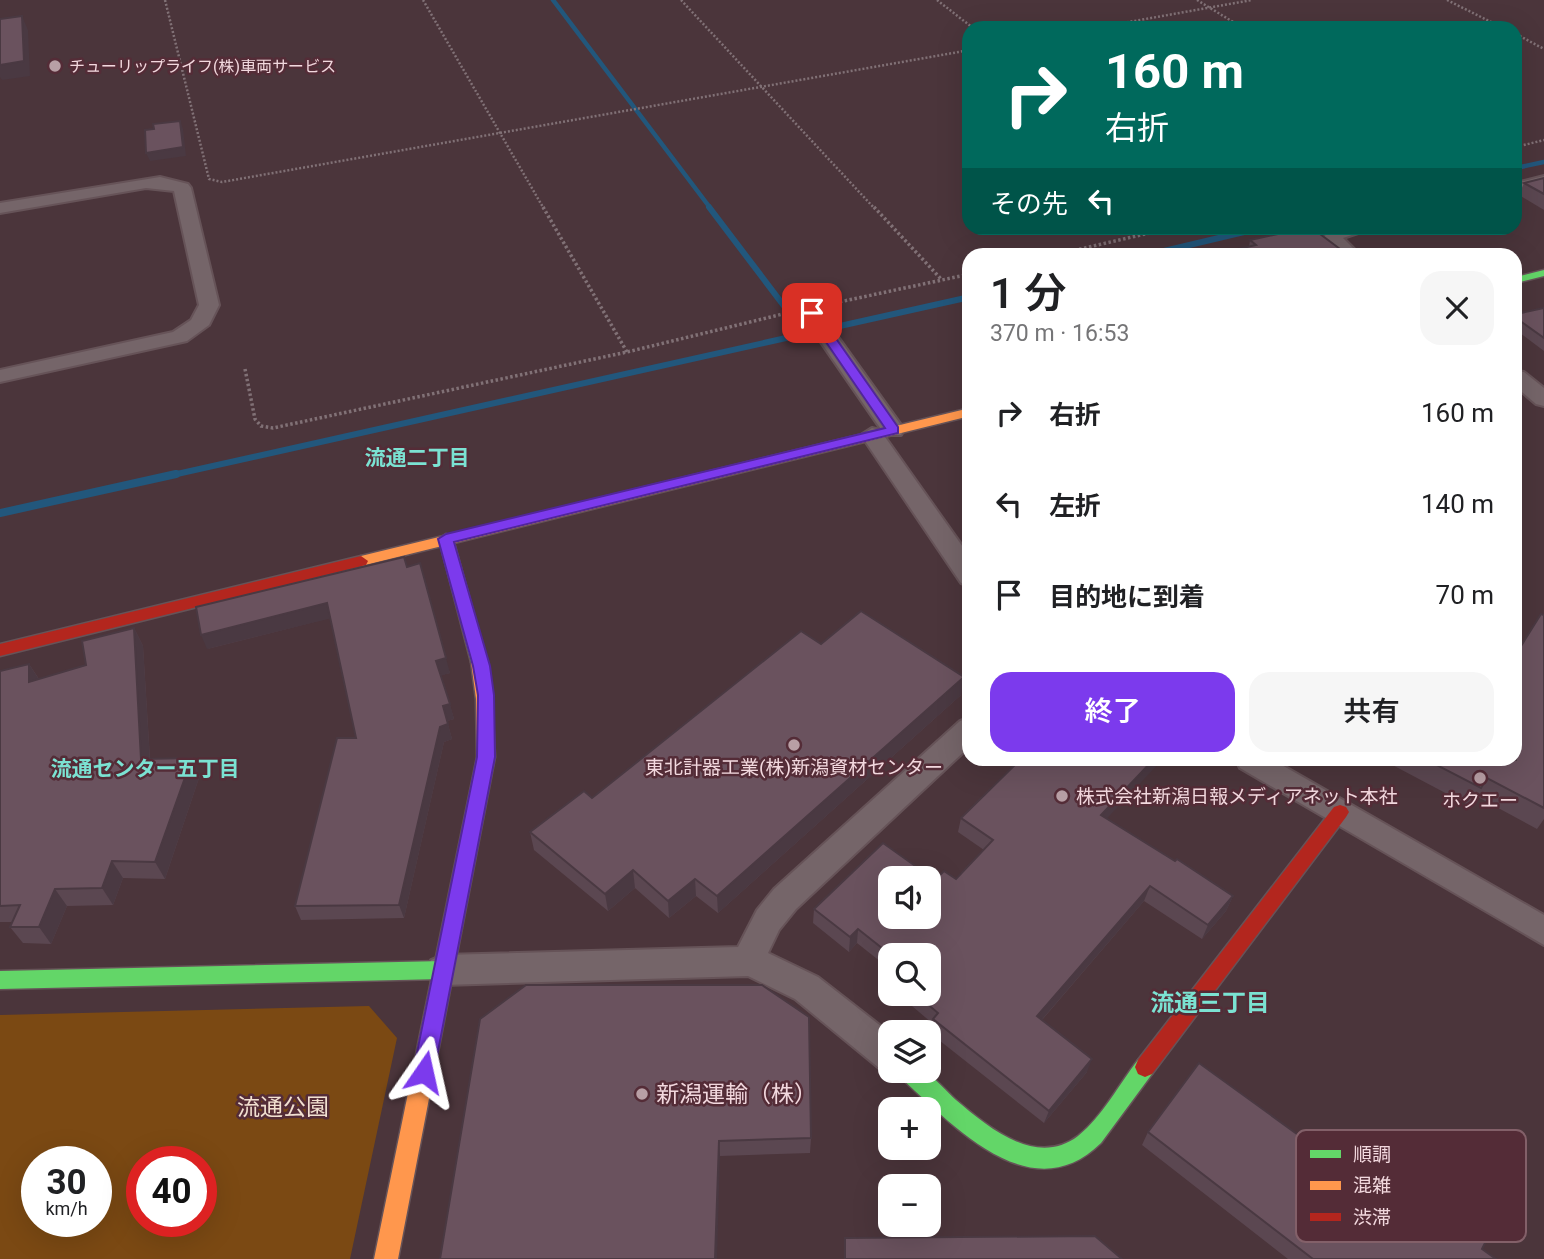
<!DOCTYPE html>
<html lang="ja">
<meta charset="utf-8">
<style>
:root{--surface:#fff;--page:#f6f6f6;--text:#202124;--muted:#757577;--accent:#7c3aed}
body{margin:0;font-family:Roboto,"Noto Sans JP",sans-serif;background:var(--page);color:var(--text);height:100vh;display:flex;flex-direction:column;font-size:26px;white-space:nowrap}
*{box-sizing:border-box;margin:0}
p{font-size:23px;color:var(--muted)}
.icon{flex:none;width:38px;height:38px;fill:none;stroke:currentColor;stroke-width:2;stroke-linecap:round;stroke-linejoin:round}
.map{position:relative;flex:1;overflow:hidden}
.side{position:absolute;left:962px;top:248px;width:560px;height:518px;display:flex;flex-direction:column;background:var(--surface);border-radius:21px;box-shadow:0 7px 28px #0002}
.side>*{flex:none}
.banner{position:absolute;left:962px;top:21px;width:560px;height:214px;border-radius:21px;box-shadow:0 7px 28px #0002;background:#00695c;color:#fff;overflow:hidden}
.buttons{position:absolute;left:878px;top:866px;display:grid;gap:14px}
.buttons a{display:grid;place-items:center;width:63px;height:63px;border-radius:14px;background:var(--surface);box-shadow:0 7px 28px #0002;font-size:35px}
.speed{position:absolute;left:21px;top:1146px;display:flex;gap:14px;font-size:35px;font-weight:700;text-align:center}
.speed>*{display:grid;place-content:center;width:91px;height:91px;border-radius:50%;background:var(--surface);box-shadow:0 7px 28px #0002;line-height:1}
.speed small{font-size:18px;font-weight:400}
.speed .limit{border:10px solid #d22;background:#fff;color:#111}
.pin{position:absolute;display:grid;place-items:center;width:60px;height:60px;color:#fff;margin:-30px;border-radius:14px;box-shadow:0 4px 10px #0006}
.me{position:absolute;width:77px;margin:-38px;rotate:11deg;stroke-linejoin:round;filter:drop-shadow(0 0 5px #0008)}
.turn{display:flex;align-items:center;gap:24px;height:147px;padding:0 28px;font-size:32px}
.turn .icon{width:91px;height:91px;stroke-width:2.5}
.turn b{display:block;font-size:49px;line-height:60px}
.then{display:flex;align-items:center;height:66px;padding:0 28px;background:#0003;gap:14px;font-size:26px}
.round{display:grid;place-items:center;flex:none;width:74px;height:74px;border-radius:21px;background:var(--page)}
.summary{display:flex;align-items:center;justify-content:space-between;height:119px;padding:0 28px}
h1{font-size:42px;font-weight:600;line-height:52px}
.action{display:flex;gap:14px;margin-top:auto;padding:14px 28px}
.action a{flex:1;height:80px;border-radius:21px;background:var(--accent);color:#fff;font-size:28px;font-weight:600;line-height:80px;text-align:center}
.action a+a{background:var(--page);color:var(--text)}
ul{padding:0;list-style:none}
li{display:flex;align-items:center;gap:21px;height:91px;padding:0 28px}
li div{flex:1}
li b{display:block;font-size:26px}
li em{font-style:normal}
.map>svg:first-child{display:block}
.green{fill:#7b4913;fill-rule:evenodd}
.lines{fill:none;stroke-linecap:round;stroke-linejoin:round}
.stream-far2{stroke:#22577c;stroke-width:4.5}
.stream-far1{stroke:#22577c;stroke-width:6}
.stream{stroke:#22577c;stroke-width:8}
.street-casing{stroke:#665358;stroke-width:4}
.fast-casing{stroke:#665358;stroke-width:3}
.slow-casing{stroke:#665358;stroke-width:3}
.jam-casing{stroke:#665358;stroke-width:3}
.path-far1{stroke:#817176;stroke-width:2.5;stroke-dasharray:2 2;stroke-linecap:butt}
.path{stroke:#817176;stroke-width:3.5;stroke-dasharray:2.5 2.5;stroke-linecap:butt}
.street{fill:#756569;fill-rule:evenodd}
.fast{fill:#63d668;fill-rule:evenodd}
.slow{fill:#ff974d;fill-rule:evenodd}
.jam{fill:#b3261e;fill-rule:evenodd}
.wall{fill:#5b4751}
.shaded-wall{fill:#4a3942}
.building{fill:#6a525e;stroke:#4a3942;stroke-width:2;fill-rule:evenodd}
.route{fill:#7c3aed;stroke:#51269a;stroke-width:2}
.poi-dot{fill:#b89fa5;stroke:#542c37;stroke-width:2.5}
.labels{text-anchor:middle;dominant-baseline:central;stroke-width:5;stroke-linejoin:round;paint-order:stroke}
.far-poi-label{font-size:16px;fill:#f2d8de;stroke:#542c37;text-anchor:start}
.poi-label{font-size:19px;fill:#f2d8de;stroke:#542c37}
.neighbourhood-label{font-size:21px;font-weight:bold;fill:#7be2d2;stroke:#542c37}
.near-poi-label{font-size:23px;fill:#f2d8de;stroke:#542c37;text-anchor:start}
.near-park-label{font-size:23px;fill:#f2e0d1;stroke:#542c37}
.near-neighbourhood-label{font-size:24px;font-weight:bold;fill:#7be2d2;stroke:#542c37}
.key{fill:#542c37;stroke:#836069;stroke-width:2}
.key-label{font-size:19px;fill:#f2d8de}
</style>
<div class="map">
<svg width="1544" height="1259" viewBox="0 0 1544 1259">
<rect width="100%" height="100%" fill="#4b353b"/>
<path class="green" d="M369,1006L397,1038L350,1259H0V1015ZM37,1162H96V1222H37ZM142,1162H201V1222H142Z"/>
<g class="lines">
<g class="stream-far2">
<polyline points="553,0 711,209"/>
<polyline points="1516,168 1544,162"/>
</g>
<g class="stream-far1">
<polyline points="709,207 806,335"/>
<polyline points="1143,256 1261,228"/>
<polyline points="168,476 970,297"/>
</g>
<polyline class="stream" points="0,513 176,474"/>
<defs>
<g id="street">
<polygon points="1544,176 1544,186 1516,193 1516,183"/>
<polygon points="160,177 188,184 191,188 219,305 209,325 187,341 0,382 0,370 173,332 191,320 199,305 174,191 146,188 0,213 0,203"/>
<polygon points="1332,228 1363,228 1361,232 1343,238 1361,256 1340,256 1323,238"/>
<polygon points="808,303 815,305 901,425 904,430 901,435 885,435 798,309"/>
<polygon points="1516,371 1524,372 1544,388 1544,406 1536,404 1516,387"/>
<polygon points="872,428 880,430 970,557 970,586 961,583 861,435"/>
<polygon points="970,718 970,746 796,909 779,930 768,953 818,977 891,1034 891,1071 894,1071 891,1072 879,1068 795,999 748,976 443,985 431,980 427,970 431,960 443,955 738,947 757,910 774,889 960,721"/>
<polygon points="1236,760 1273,760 1544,915 1544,945 1240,768"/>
</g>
<g id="fast">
<polygon points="1544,270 1544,276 1516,283 1516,277"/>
<polygon points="446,534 453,539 487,662 485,666 473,666 471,662 439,539"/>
<polygon points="443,961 450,964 453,970 450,976 443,979 0,989 0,971"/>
<path d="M1145,1057L1152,1060L1155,1067L1152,1074L1101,1143C1031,1212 953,1125 901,1078L898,1071C905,1071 918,1069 924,1072C935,1077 947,1092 956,1100C988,1127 1036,1168 1078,1136C1103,1116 1119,1084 1138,1060Z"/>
</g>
<g id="slow">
<polygon points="970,408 970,416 361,566 354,561 361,556"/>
<polygon points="479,656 485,658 487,662 492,699 495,757 398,1259 374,1259 477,757 476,699 471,662 473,658"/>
</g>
<g id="jam">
<polygon points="361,556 368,561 366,565 0,656 0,644"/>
<polygon points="1340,805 1346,807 1349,812 1346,817 1152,1074 1145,1077 1138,1074 1135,1067 1138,1060 1334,807"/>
</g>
</defs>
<use href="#street" class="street-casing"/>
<use href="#fast" class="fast-casing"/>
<use href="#slow" class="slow-casing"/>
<use href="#jam" class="jam-casing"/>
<g class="path-far1">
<polyline points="165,0 209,179 222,182 970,50"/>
<polyline points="423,0 544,209"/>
<polyline points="681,0 875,209"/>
<polyline points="937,0 973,28"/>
<polyline points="1197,0 1243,28"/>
<polyline points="1447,0 1503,28"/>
<polyline points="1095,28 1252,0"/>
<polyline points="1516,34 1544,49"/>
<polyline points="1516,147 1544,140"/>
</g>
<g class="path">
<polyline points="543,207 627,352"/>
<polyline points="874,207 942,280"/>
<polyline points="1050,256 1171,228"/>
<polyline points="830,304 970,274"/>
<polyline points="245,369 255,419 261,426 273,428 627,352 787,313"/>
</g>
<use href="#street" class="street"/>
<use href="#fast" class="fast"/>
<use href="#slow" class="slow"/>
<use href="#jam" class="jam"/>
</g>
<g class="wall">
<polygon points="1544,178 1544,210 1519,195 1524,183"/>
<polygon points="1250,240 1344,252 1343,256 1207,256 1249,247"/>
<polygon points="1544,308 1544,351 1516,330 1516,314"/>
<polygon points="407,567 450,673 441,675 454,719 447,721 452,739 444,742 404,918 301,920 295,906 356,738 330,618 207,649"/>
<polygon points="1544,615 1544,819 1537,829 1476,796 1470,806 1383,760 1516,760"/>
<polygon points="134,628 143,646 150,759 200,775 165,879 123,878 113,905 67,906 51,944 23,943 10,927 12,922 0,922 0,671 29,664 39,679 86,665"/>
<polygon points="821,644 961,695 718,913 696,896 669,918 635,888 608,911 534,850 530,832 592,798"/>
<polygon points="961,818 1107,819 1233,896 1226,911 1202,939 1144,901 1042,1020 1087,1072 1044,1123 930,1033 932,1023 899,995 899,994 929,994 929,956 891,956 891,970 857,943 849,952 813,923 814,909 935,880 956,879 984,850 958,832"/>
<polygon points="480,1019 811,1138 810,1153 720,1156"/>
<polygon points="1148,1132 1409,1215 1416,1204 1428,1192 1482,1249 1496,1259 1288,1259 1142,1145"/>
</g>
<g class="shaded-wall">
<polygon points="22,16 28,30 30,76 2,80 0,77 0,65"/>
<polygon points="180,121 183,129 186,156 150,161 146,153"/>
<polygon points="1344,252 1343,256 1328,256"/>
<polygon points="327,603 332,618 207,649 201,635"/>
<polygon points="134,628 143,646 151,777 141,759"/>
<polygon points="446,658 450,673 440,676 436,661"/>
<polygon points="29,664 40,681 29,682"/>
<polygon points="964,677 961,695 718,913 717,896"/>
<polygon points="450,704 454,719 447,721 443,706"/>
<polygon points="448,724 452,739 444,742 404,918 399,905 440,727"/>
<polygon points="192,758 200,775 165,879 155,862"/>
<polygon points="1153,760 1162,760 1096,830 1101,815"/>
<polygon points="112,861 123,878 113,905 102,888"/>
<polygon points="633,870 635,888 608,911 605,894"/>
<polygon points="695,879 696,896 669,918 668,901"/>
<polygon points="1150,886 1144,901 1033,1030 1037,1016"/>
<polygon points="55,889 67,906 51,944 39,927"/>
<polygon points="1233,896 1226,911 1202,939 1208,925"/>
<polygon points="858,929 857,943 849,952 850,937"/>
<polygon points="1092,1059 1087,1072 1044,1123 1049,1111"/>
<polygon points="719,1141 720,1156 717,1259 715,1259"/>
</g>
<g class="building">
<polygon points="22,16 24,61 0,65 0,19"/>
<polygon points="180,121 183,147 146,153 145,130 154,129 153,124"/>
<polygon points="1544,178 1544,194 1524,183"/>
<polygon points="1306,228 1312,228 1344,252 1328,256 1207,256 1256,245 1250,240"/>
<polygon points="1544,308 1544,338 1516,318 1516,314"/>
<polygon points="404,557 407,567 420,563 446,658 436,661 450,704 443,706 448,724 440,727 399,905 295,906 337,738 356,738 327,603 201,635 196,607"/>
<polygon points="861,611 964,677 717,896 695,879 668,901 633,870 605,894 530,832 584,791 592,798 801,631 821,644"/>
<polygon points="1541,614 1544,615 1544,808 1487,778 1481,788 1427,760 1516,760 1516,654"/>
<polygon points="134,628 141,759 192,758 155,862 112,861 102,888 55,889 39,927 10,927 20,905 0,906 0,671 29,664 29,682 86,665 82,641"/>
<path d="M1020,760H1153L1101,815L1175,861L1177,859L1233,896L1208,925L1150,886L1037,1016L1092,1059L1049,1111L933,1019L938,1013L916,994H929V956H892L858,929L850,937L814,909L883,843L935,880L944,871L956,879L993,840L961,818ZM891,878H929V917H891Z"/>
<polygon points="526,985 762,985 809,1017 811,1138 719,1141 715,1259 440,1259 480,1019"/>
<polygon points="1199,1063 1413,1218 1428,1192 1489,1235 1482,1249 1496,1259 1313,1259 1148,1132"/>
<polygon points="1095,1236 1122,1259 845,1259 845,1238"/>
</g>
<polygon class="route" points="812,309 816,310 898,427 898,433 454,542 490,666 494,695 495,757 434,1072 431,1079 424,1082 416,1079 413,1072 477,757 478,695 473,666 438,539 446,534 885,428 806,313"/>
<g class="poi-dot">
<circle cx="55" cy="66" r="7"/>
<circle cx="794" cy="745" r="7"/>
<circle cx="1480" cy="778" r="7"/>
<circle cx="1062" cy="796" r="7"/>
<circle cx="642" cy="1094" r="7"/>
</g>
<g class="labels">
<g class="far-poi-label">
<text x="69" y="66">チューリップライフ(株)車両サービス</text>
</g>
<g class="poi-label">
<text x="794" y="767">東北計器工業(株)新潟資材センター</text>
<text x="1076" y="796" text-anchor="start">株式会社新潟日報メディアネット本社</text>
<text x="1480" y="800">ホクエー</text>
</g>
<g class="neighbourhood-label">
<text x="417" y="458">流通二丁目</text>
<text x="145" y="769">流通センター五丁目</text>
</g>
<g class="near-poi-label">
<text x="656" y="1094">新潟運輸（株）</text>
</g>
<g class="near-park-label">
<text x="283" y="1107">流通公園</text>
</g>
<g class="near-neighbourhood-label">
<text x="1210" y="1003">流通三丁目</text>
</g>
</g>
<rect x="1296" y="1130" width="230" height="112" rx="10" class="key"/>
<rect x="1310" y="1150" width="31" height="8" fill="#63d668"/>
<rect x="1310" y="1181" width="31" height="9" fill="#ff974d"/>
<rect x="1310" y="1213" width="31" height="8" fill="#b3261e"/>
<g class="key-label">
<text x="1353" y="1161">順調</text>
<text x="1353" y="1192">混雑</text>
<text x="1353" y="1224">渋滞</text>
</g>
</svg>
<div class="buttons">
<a><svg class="icon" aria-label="sound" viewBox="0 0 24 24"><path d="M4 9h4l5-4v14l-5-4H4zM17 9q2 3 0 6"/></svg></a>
<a><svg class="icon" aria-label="search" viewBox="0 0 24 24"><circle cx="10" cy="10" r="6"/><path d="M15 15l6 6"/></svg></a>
<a><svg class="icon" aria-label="layers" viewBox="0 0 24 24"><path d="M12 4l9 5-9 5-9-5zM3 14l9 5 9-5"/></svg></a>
<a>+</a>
<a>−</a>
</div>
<div class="speed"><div>30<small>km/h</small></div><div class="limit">40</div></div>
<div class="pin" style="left:812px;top:313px;background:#d93025"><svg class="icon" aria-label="arrive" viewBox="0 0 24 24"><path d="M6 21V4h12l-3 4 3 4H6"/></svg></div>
<svg class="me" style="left:424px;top:1072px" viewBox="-20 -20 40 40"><path d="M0-17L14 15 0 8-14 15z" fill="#7c3aed" stroke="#fff" stroke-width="4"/></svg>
<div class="banner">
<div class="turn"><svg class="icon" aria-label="right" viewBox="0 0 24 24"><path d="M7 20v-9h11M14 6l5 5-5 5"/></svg><div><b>160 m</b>右折</div></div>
<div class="then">その先<svg class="icon" aria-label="left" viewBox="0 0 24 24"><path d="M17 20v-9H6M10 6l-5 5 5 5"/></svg></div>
</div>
<section class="side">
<div class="summary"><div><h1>1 分</h1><p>370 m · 16:53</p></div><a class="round"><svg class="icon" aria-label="close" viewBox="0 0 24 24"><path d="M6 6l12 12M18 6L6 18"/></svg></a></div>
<ul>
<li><svg class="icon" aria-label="right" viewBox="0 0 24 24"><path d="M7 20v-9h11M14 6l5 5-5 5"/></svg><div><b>右折</b></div><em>160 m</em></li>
<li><svg class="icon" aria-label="left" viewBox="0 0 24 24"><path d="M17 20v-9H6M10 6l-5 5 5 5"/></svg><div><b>左折</b></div><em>140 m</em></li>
<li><svg class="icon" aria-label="arrive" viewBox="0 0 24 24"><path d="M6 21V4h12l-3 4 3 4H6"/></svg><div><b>目的地に到着</b></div><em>70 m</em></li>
</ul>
<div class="action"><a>終了</a><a>共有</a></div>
</section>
</div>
